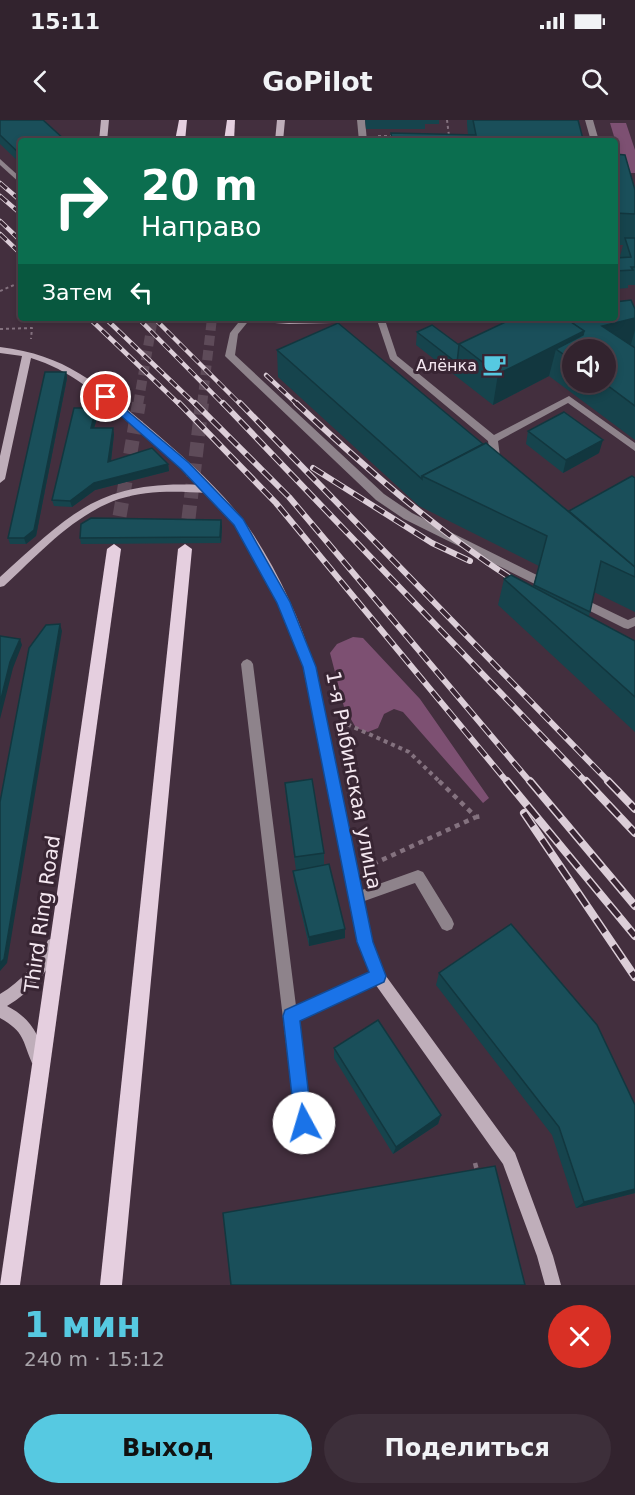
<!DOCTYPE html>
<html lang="ru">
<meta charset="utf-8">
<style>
:root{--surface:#32232e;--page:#3d2f3a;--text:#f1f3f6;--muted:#a8a4aa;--line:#4d404a;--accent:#56c9e1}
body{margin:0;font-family:"DejaVu Sans",sans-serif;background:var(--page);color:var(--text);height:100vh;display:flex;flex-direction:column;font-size:22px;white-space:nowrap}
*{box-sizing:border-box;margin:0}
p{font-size:20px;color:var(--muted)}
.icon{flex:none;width:33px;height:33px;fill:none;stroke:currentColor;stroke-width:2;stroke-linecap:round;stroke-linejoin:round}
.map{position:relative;height:1165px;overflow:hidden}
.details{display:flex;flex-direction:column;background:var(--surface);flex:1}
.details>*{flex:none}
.banner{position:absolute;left:18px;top:18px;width:600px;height:183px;border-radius:6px;box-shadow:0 3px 9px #0003,0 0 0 2px var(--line);background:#0b6e4f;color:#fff;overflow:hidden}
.fabs{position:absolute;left:562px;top:219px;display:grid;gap:12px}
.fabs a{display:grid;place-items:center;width:54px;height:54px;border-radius:50%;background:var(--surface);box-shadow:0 3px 9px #0003,0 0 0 2px var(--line);font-size:30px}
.pin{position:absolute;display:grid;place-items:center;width:51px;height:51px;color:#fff;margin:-26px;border:3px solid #fff;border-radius:50%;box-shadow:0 2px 6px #0007}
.me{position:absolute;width:66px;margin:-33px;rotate:354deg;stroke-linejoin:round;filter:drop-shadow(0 0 4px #0008)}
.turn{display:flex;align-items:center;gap:21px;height:126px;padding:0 24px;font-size:27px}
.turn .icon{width:78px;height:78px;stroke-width:2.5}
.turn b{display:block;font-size:42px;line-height:51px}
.then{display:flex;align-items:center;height:57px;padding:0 24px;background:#0003;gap:12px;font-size:22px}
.round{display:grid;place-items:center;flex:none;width:63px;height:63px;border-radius:32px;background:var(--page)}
.head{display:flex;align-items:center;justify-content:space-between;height:102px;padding:0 24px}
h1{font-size:36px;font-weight:800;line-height:45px;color:var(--accent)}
.action{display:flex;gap:12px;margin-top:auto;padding:12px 24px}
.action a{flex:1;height:69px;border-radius:36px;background:var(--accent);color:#111;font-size:24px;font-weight:800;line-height:69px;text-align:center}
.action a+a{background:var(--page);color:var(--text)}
.status{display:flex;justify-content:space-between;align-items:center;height:42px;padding:0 30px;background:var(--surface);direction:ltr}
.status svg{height:16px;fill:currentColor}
header{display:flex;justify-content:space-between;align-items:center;height:78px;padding:0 24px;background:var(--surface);font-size:27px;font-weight:800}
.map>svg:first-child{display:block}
.green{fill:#7d5072}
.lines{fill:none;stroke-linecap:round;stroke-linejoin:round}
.primary-tunnel-far1{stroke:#5e4b59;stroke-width:10;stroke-dasharray:10 5;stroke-linecap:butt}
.primary-tunnel{stroke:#5e4b59;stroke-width:14;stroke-dasharray:14 7;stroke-linecap:butt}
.path-far2{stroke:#84727f;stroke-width:2;stroke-dasharray:3 3;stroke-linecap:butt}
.path-far1{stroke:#84727f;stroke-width:4;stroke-dasharray:4 4;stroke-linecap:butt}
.path{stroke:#84727f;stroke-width:4.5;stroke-dasharray:5 5;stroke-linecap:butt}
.lane{fill:#8e838b;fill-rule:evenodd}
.secondary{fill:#bfaeba;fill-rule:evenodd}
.primary{fill:#e5cfdf;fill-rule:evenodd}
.rail-far2-casing{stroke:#dcced8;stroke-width:4.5}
.rail-far1-casing{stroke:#dcced8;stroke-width:6}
.rail-casing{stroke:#dcced8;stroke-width:8}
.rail-far2{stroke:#382533;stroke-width:3;stroke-dasharray:9;stroke-linecap:butt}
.rail-far1{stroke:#382533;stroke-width:4;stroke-dasharray:12;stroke-linecap:butt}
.rail{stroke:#382533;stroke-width:5;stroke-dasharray:16;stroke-linecap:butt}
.wall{fill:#16444d;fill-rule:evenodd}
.shaded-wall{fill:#12373f}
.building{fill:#1a4f5a;stroke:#12373f;stroke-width:1.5}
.route{fill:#1a73e8;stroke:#114b97;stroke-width:1.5}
.labels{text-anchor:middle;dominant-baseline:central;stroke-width:6;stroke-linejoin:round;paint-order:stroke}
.far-poi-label{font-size:16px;fill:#f4e7f0;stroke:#382533;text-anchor:end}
.street-label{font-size:20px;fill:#f4e7f0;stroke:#382533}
</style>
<div class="status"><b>15:11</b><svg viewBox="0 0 49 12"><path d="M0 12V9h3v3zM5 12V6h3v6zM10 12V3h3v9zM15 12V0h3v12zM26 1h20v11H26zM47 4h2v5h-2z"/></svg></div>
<header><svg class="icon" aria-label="back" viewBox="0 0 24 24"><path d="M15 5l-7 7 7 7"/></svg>GoPilot<svg class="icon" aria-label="search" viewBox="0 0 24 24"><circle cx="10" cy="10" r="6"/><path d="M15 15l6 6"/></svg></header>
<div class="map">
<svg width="635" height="1165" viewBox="0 0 635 1165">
<rect width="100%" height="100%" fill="#432f3e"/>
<g class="green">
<polygon points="610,3 626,3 635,30 635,53 625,53"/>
<polygon points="353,517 363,518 420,579 489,678 483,683 403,592 394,589 384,594 378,608 368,612 356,608 344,587 330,533 337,524"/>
</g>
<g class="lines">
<g class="primary-tunnel-far1">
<polyline points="138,285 153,198"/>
<polyline points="202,285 212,198"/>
</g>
<g class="primary-tunnel">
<polyline points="116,417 139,283"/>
<polyline points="186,420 202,283"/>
</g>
<g class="path-far2">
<polyline points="447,0 449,16 447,16"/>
<polyline points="378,16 394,16"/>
<polyline points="0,171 21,162"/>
<polyline points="0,209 32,208 31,219"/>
</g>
<polyline class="path-far1" points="340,601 409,632 441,663"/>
<g class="path">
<polyline points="439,661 476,697 482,696"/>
<polyline points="373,744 476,697"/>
<polyline points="475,1043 478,1054"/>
</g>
<g class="lane">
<polygon points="357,0 365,0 367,21 359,21"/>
<polygon points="585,0 593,0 599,21 591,21"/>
<polygon points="0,39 21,58 21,64 0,45"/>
<polygon points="242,198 251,198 238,214 235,235 384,374 412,393 553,463 555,466 553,469 545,469 404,399 376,380 227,238 225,236 230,213"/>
<polygon points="378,198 384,198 385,200 397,236 494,315 569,276 635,323 635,331 568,283 498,321 501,344 500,346 492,346 488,321 390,239 377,200"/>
<polygon points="578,476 628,500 635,497 635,506 628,509 624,508 574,483 572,480 574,477"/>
<polygon points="247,539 251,541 253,544 296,886 378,849 383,851 385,856 383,861 298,900 314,1025 312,1031 306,1033 300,1031 298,1025 241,544 243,541"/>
<polygon points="418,750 423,752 452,799 454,804 452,809 447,811 442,809 415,763 356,784 351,782 349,778 351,774"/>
</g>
<g class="secondary">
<polygon points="101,0 109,0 107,21 99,21"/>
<polygon points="277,0 285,0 283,21 275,21"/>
<polygon points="242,198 423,198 419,201 289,204 246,201"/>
<path d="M0,227C66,235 96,263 145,304C184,337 225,372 253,414C279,454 301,501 314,546C325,582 330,621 338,657C349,712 361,767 372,822L383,852L515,1033L553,1136L561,1165H545L537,1136L503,1044L373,861L358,822L303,547L282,490L255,435L233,403L207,373C177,371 147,370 119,379C73,395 39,434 4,466L0,467V457C70,394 99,360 200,365C176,342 152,321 127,300C97,274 70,250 31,238L5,359L0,363V336L22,236L0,233Z"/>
<path d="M53,818L58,820L60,825C49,851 32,871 7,886C29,897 40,914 44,938L42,943L37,945L32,943C22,920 25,912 0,898V874C22,861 37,843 48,820Z"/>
</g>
<g class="primary">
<polygon points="179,0 187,0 185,21 175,21"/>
<polygon points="227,0 235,0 234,21 224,21"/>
<polygon points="114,424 121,429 20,1165 0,1165 107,429"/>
<polygon points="185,424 192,429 122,1165 100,1165 178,429"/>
</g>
<defs>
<g id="rail-far2">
<polyline points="0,63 21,81"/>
<polyline points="0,76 21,94"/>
<polyline points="0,101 21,121"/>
<polyline points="0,114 21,134"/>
<polyline points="89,198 180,285"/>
<polyline points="105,198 196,285"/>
<polyline points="138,198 224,285"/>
<polyline points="154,198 241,285"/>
<polyline points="266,255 298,285"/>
</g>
<g id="rail-far1">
<polyline points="179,283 276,383 508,663"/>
<polyline points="195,283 289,377 531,663"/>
<polyline points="223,283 587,663"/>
<polyline points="240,283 610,663"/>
<path d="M296,283C368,350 440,414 523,466"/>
<polyline points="313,348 432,423 470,441"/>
</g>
<g id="rail">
<polyline points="507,661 635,816"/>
<polyline points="530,661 635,786"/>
<polyline points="586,661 635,713"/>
<polyline points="608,661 635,689"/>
<polyline points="524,693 635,857"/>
</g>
</defs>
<use href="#rail-far2" class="rail-far2-casing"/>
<use href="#rail-far1" class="rail-far1-casing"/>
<use href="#rail" class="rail-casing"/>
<use href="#rail-far2" class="rail-far2"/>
<use href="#rail-far1" class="rail-far1"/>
<use href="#rail" class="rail"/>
</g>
<g class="wall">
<polygon points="0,0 21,21 21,44 0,24"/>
<polygon points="365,0 439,0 439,4 425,4 425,9 366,9"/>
<polygon points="467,0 578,0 583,19 583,21 391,21 391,13 468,15 467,4"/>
<polygon points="615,34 635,70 635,165 628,165 628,168 615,169 615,151 621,138 620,136 623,125 615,125"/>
<path d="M635,188V227L630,225L635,228V320L549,256L493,285L416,225L417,212L459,225V224ZM573,230L606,262H573Z"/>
<polygon points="277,230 483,324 569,391 635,358 635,492 594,472 589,496 635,521 635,612 498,485 504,459 533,467 539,446 419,386 278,257"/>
<polygon points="66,252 67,258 36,416 26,424 10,424 8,418"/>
<polygon points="98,295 94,308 114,314 111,341 168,344 169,351 95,370 72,387 54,386 52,380"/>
<polygon points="528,311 599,333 563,353 526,324"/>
<polygon points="221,400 222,407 221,423 81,424 80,418"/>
<polygon points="285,663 324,733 324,746 345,818 309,826 294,761 293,751 304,749 296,750 286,677"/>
<polygon points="439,853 635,985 635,1073 576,1088 552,1015 436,865"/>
<polygon points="334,928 441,995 438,1004 393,1034 334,938"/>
</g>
<g class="shaded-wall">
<polygon points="635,198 635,210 631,224 606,231 602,206"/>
<polygon points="584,211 580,230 556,229 549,256 493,285 498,254"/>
<polygon points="66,252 67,258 36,416 26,424 24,418"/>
<polygon points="96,288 98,295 92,315 91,308"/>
<polygon points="113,308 114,314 110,349 108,342"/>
<polygon points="603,320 599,333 563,353 566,340"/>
<polygon points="168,344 169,351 95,370 72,387 70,381 94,363"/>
<polygon points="221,400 222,407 221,423 220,417"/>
<polygon points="60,504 62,511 7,843 0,851 0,843"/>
<polygon points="20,519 22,525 13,548 0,599 0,583 10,542"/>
<polygon points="345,809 345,818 309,826 309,817"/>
<polygon points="441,995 438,1004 393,1034 396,1027"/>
<polygon points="635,1069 635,1073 576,1088 584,1082"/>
</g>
<g class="building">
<polygon points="0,0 43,0 66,21 21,21 21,35 0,15"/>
<polygon points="473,0 578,0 583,19 539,19 539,21 392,21 391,13 476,15"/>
<polygon points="615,34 625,35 635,70 635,94 615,93"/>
<polygon points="625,118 635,118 635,147 631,147 633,150 615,151 615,138 631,137"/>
<polygon points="631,180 635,189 635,198 602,206 635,228 635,286 603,262 606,262 606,230 573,230 573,241 556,229 583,215 584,211 565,198 615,198 615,182"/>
<polygon points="514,198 565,198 584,211 498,254 459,224"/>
<polygon points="338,203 483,324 422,356 422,359 277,230"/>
<polygon points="432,205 459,225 457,243 417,212"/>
<polygon points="45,252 66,252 34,410 24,418 8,418"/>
<polygon points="74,288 96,288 91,308 113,308 108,342 152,328 168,344 94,363 70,381 52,380"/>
<polygon points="564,292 603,320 566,340 528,311"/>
<polygon points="486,323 635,447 635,457 601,441 590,492 534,465 547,416 422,356"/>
<polygon points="632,356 635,358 635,447 569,391"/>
<polygon points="91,398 221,400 220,417 80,418 81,404"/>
<polygon points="511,455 635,521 635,577 504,459"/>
<polygon points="60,504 4,839 0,843 0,682 29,528 46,505"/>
<polygon points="0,516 20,519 10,542 0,583"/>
<polygon points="312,659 324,733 295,737 285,663"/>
<polygon points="329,744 345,809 309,817 293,751"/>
<polygon points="511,804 597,905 635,985 635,1069 584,1082 559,1007 439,853"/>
<polygon points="378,900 441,995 396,1027 334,928"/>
<polygon points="495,1046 525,1165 231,1165 223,1093"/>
</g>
<polygon class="route" points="106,273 189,343 243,399 290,482 316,547 373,822 386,856 384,862 300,901 312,1003 310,1010 304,1012 297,1010 295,1003 283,896 285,890 369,852 357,822 303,547 277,483 234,405 181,349 102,279 102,274"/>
<defs>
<symbol id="cafe-bare" viewBox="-9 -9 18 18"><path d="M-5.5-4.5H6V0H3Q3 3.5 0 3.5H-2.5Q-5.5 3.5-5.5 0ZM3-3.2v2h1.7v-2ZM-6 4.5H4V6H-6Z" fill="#56c9e1" stroke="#382533" stroke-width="2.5" paint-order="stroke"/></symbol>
</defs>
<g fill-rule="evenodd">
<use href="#cafe-bare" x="478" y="228" width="33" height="33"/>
</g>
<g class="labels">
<g class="far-poi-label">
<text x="477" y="245">Алёнка</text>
</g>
<g class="street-label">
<text transform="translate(354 660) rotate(79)">1-я Рыбинская улица</text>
<text transform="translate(42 794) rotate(-82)">Third Ring Road</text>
</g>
</g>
</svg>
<div class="fabs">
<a><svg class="icon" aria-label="sound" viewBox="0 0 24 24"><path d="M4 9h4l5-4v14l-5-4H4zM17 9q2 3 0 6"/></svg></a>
</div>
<div class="pin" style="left:106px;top:277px;background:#d93025"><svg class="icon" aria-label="arrive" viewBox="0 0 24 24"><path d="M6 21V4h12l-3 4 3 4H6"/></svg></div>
<svg class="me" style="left:304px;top:1003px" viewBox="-20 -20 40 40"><circle r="19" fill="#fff"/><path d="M0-13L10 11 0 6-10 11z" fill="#1a73e8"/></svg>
<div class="banner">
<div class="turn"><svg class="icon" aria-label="right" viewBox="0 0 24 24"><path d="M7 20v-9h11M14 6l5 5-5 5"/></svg><div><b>20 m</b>Направо</div></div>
<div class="then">Затем<svg class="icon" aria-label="left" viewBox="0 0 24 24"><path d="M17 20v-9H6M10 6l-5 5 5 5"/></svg></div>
</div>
</div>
<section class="details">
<div class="head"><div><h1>1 мин</h1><p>240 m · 15:12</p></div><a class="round" style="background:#d93025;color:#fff"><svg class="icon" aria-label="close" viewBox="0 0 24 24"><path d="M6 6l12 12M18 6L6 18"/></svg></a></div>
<div class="action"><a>Выход</a><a>Поделиться</a></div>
</section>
